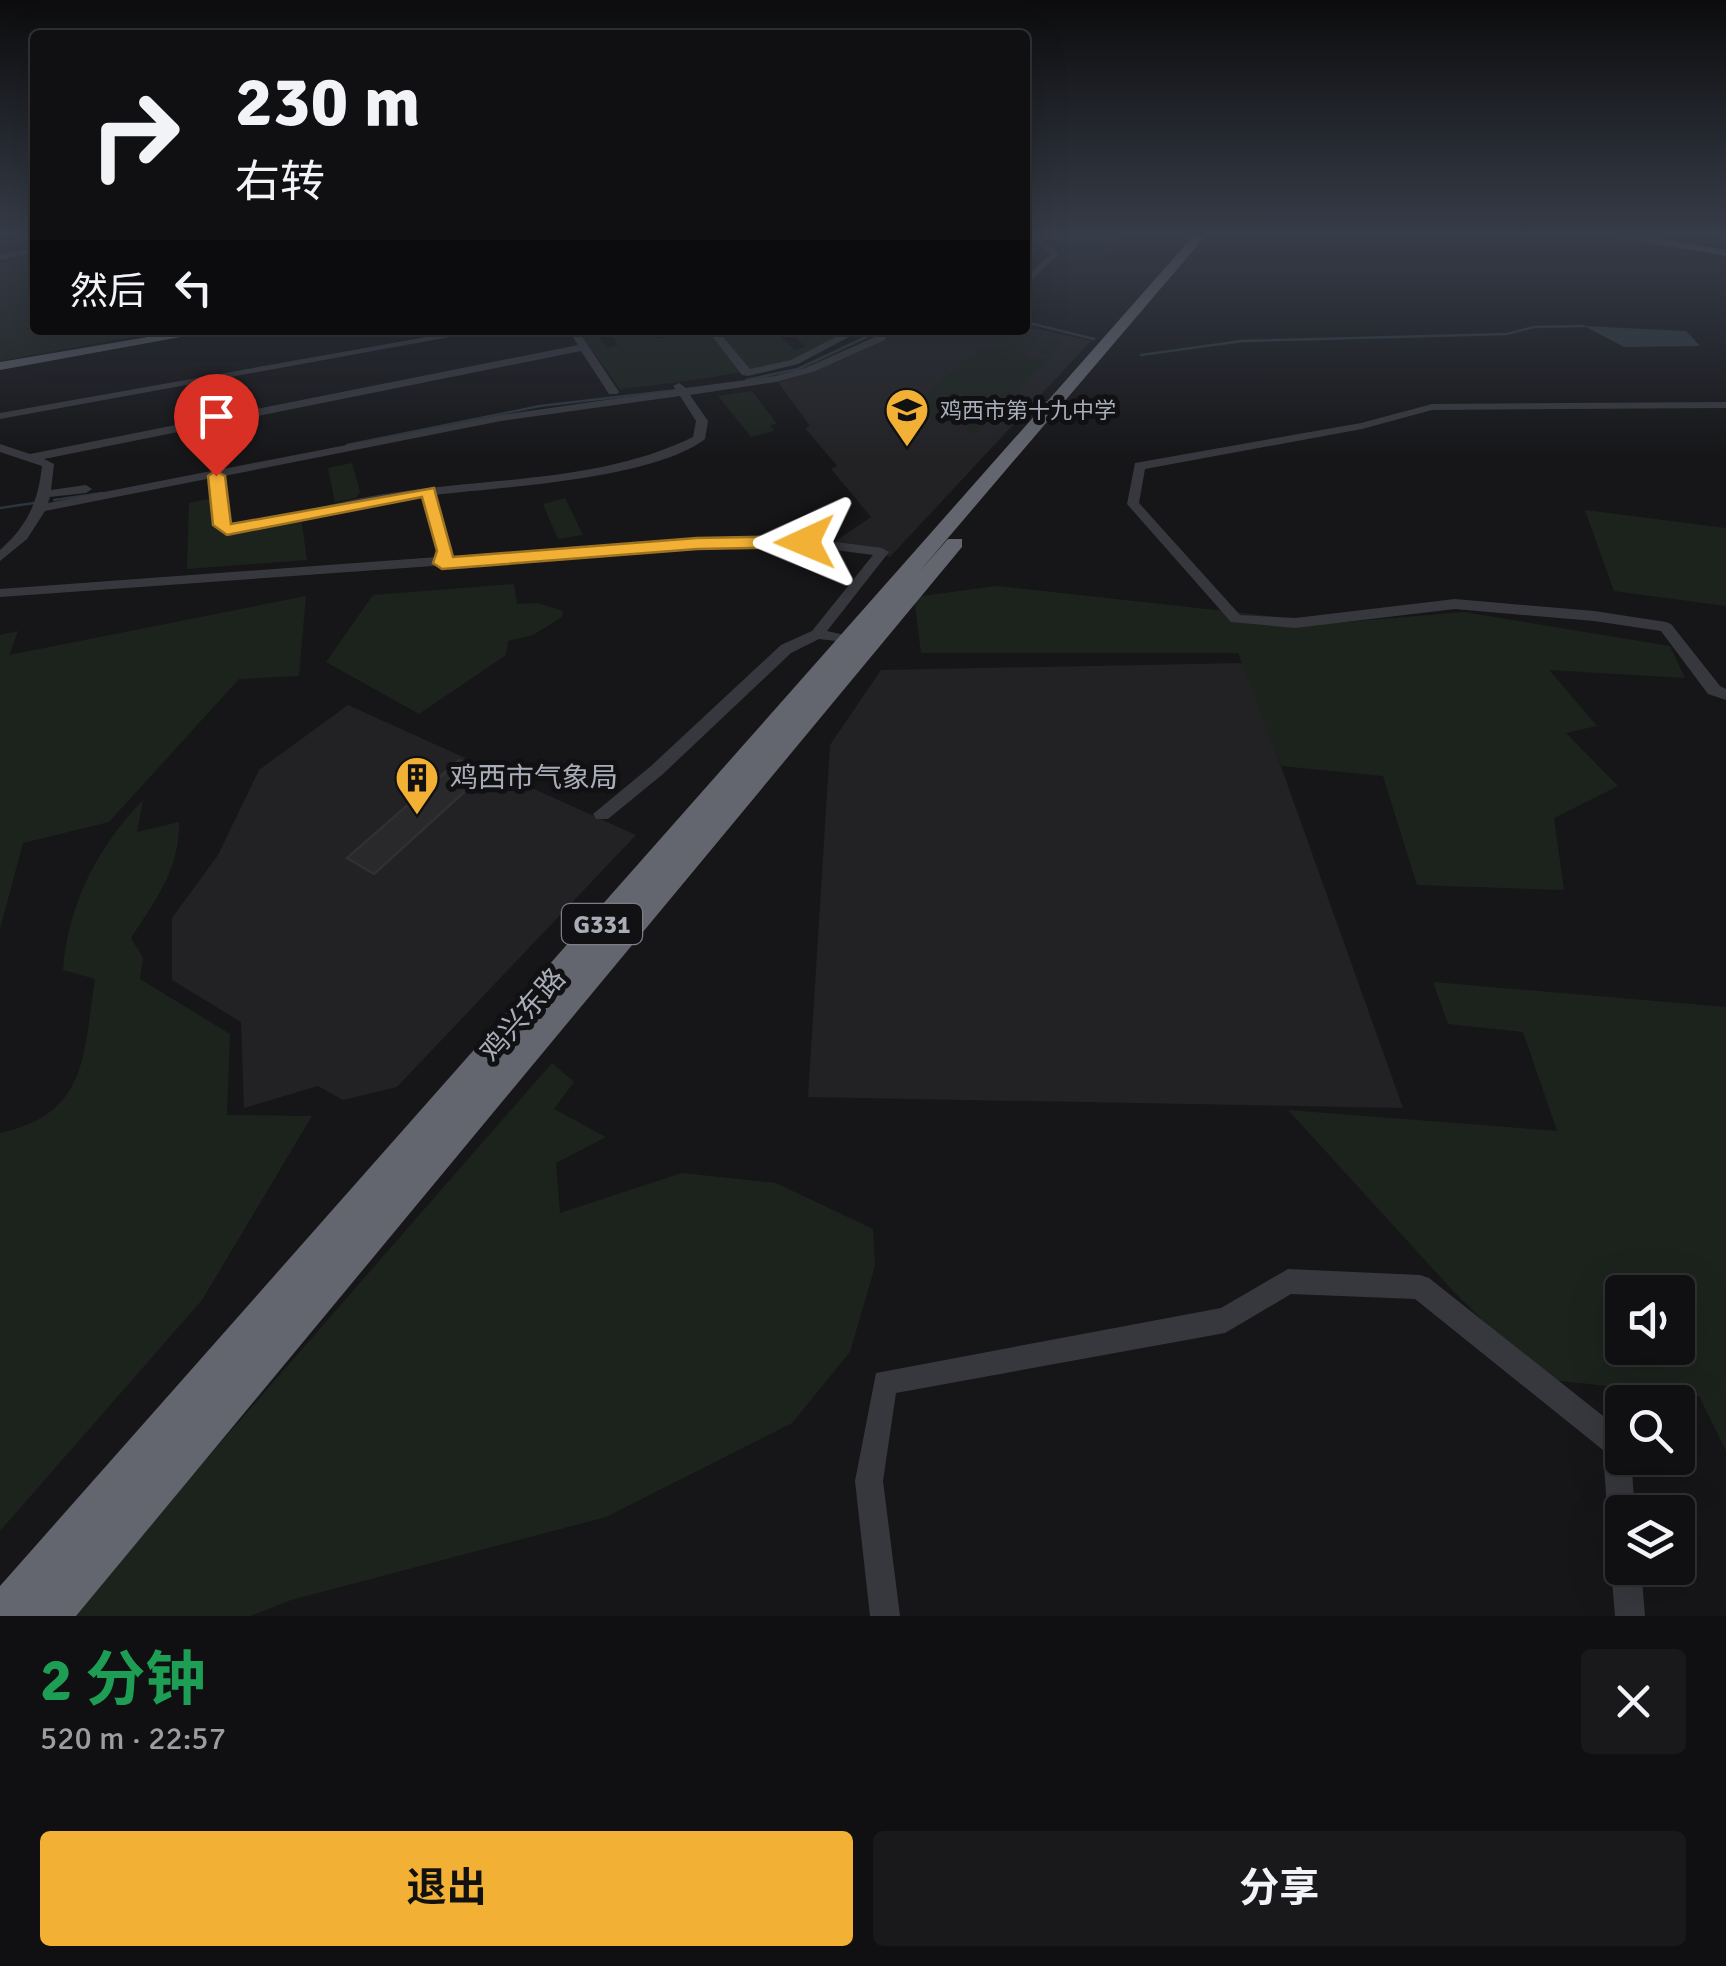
<!DOCTYPE html>
<html lang="zh">
<meta charset="utf-8">
<style>
:root{--surface:#101012;--page:#19191b;--text:#f1f3f6;--muted:#9c9d9f;--line:#303032;--accent:#f2b134}
body{margin:0;font-family:Signika,"Noto Sans SC",sans-serif;background:var(--page);color:var(--text);height:100vh;display:flex;flex-direction:column;font-size:38px;white-space:nowrap}
*{box-sizing:border-box;margin:0}
p{font-size:32px;color:var(--muted)}
.icon{flex:none;width:55px;height:55px;fill:none;stroke:currentColor;stroke-width:2;stroke-linecap:round;stroke-linejoin:round}
.map{position:relative;height:1616px;overflow:hidden}
.details{display:flex;flex-direction:column;background:var(--surface);flex:1}
.details>*{flex:none}
.hud{position:absolute;left:30px;top:30px;width:1000px;height:305px;border-radius:10px;box-shadow:0 10px 40px #0002,0 0 0 2px var(--line);background:#101012;color:var(--text);overflow:hidden}
.tools{position:absolute;left:1605px;top:1275px;display:grid;gap:20px}
.tools a{display:grid;place-items:center;width:90px;height:90px;border-radius:10px;background:var(--surface);box-shadow:0 10px 40px #0002,0 0 0 2px var(--line);font-size:50px}
.pin{position:absolute;display:grid;place-items:center;width:85px;height:85px;color:#fff;margin:-102px -42px;border-radius:50% 50% 50% 0;rotate:-45deg;box-shadow:0 0 10px #0007}
.pin .icon{rotate:45deg}
.me{position:absolute;width:110px;margin:-55px;rotate:269deg;stroke-linejoin:round;filter:drop-shadow(0 0 8px #0008)}
.turn{display:flex;align-items:center;gap:35px;height:210px;padding:0 40px;font-size:45px}
.turn .icon{width:130px;height:130px;stroke-width:2.5}
.turn b{display:block;font-size:70px;line-height:85px}
.then{display:flex;align-items:center;height:95px;padding:0 40px;background:#0003;gap:20px;font-size:38px}
.round{display:grid;place-items:center;flex:none;width:105px;height:105px;border-radius:10px;background:var(--page)}
.summary{display:flex;align-items:center;justify-content:space-between;height:170px;padding:0 40px}
h1{font-size:60px;font-weight:700;line-height:75px;color:#1e9e55}
.action{display:flex;gap:20px;margin-top:auto;padding:20px 40px}
.action a{flex:1;height:115px;border-radius:10px;background:var(--accent);color:#111;font-size:40px;font-weight:700;line-height:115px;text-align:center}
.action a+a{background:var(--page);color:var(--text)}
.map>svg:first-child{display:block}
.built{fill:#222225}
.green{fill:#1c231d;fill-rule:evenodd}
.water{fill:#2c353c}
.lines{fill:none;stroke-linecap:round;stroke-linejoin:round}
.stream{stroke:#2c353c;stroke-width:2.5}
.building{fill:#29292c;stroke:#303034;stroke-width:2.5}
.minor{fill:#37383d;fill-rule:evenodd}
.major{fill:#53555c;fill-rule:evenodd}
.highway{fill:#63666e;fill-rule:evenodd}
.route{fill:#f2b134;stroke:#9d7322;stroke-width:2.5}
.labels{text-anchor:middle;dominant-baseline:central;stroke-width:10;stroke-linejoin:round;paint-order:stroke}
.far-poi-label{font-size:22px;fill:#a8adb8;stroke:#111113;text-anchor:start}
.shield{fill:#111113;stroke:#7b7e86;stroke-width:2.5}
.shield-label{font-size:25px;font-weight:bold;fill:#a8adb8}
.poi-label{font-size:28px;fill:#a8adb8;stroke:#111113;text-anchor:start}
.street-label{font-size:28px;fill:#a8adb8;stroke:#111113}
</style>
<div class="map">
<svg width="1726" height="1616" viewBox="0 0 1726 1616">
<rect width="100%" height="100%" fill="#161618"/>
<g class="built">
<polygon points="1025,326 1091,341 890,557 834,542 871,517 831,469 837,466 805,428 810,426 778,382 810,373 890,330 1025,330"/>
<polygon points="1244,663 1403,1108 808,1097 830,745 881,670"/>
<polygon points="348,705 636,835 397,1087 343,1100 318,1086 244,1108 241,1022 172,980 172,918 218,855 259,770"/>
</g>
<g class="green">
<polygon points="1034,233 1128,233 1099,262 1061,255 1058,248"/>
<polygon points="35,256 35,330 171,330 0,361 0,264"/>
<path d="M578,330H593L607,348L618,345L608,330H648L656,339L667,337L663,330H774L795,350L805,347L789,330H863C787,372 698,380 620,389Z"/>
<polygon points="999,330 1060,341 1048,355 988,341"/>
<polygon points="1009,348 1035,360 1049,358 976,433 967,430 970,425 936,422 918,408 918,401 975,351"/>
<polygon points="752,391 777,424 770,425 774,431 751,437 718,396"/>
<polygon points="352,463 360,492 356,498 335,502 328,468"/>
<polygon points="212,498 215,528 222,533 301,517 307,560 187,569 189,503"/>
<polygon points="565,498 583,535 558,539 543,504"/>
<polygon points="1585,510 1726,528 1726,606 1614,591"/>
<polygon points="514,584 517,604 538,603 563,611 562,617 533,635 508,641 506,655 419,714 326,662 373,595"/>
<polygon points="997,586 1334,623 1464,612 1670,646 1685,678 1549,670 1597,726 1566,733 1618,786 1554,818 1564,890 1417,885 1383,776 1281,766 1238,653 921,653 914,597"/>
<polygon points="306,596 299,676 239,679 109,822 23,843 0,929 0,635 18,631 9,655"/>
<path d="M143,800L137,832L179,822C180,869 155,901 131,938L143,958L140,979L230,1034L227,1115L312,1116L202,1300L0,1531V1133C89,1114 83,1054 95,979L63,970C68,904 97,848 143,800Z"/>
<path d="M1433,982L1726,1007V1451L1699,1396L1542,1379L1454,1292L1288,1110L1557,1131L1523,1032L1448,1024ZM1622,1292H1678V1348H1622Z"/>
<polygon points="552,1063 574,1082 554,1109 606,1137 556,1163 560,1213 682,1173 776,1183 873,1229 875,1266 850,1352 792,1423 606,1517 291,1600 250,1616 69,1616"/>
</g>
<polygon class="water" points="1584,326 1686,331 1700,346 1624,347"/>
<g class="lines">
<g class="stream">
<polyline points="1025,322 1094,339"/>
<polyline points="1141,355 1242,341 1507,334 1534,327 1584,326"/>
<polyline points="746,380 798,369 881,330"/>
<polyline points="347,445 540,406 677,390"/>
<polyline points="54,500 102,493"/>
<polyline points="0,508 34,503"/>
</g>
</g>
<polygon class="building" points="459,760 485,773 374,874 347,858"/>
<g class="lines">
<g class="minor">
<polygon points="1025,233 1033,233 1059,254 1025,286 1025,278 1050,254"/>
<polygon points="35,247 35,253 0,260 0,254"/>
<polygon points="466,330 488,330 0,419 0,413"/>
<path d="M568,330H578L619,392L617,394H609L581,351L44,459L54,464L51,490L86,485L92,489L86,493L50,497L48,503L211,471V466L217,462L221,463L223,469L501,415L676,390L673,386L679,383L686,388L775,376L805,368L877,336H885V340L813,372L776,382L690,395L708,421L705,439C653,479 504,487 435,495L453,551L451,556L697,539L805,538L882,548L889,552L827,631L853,637V643L819,639L791,653L663,774L608,819H596L593,814L651,766L781,645L812,631L873,555L805,546L697,547L0,597V589L437,557L439,551L423,496L227,534L215,525L212,478L45,511L27,539L0,561V550C28,525 38,502 42,466L0,452V444L30,454L578,345ZM680,396L696,421L693,437C597,484 482,477 378,495C343,501 308,510 273,518C259,521 242,525 228,524L224,476L501,421Z"/>
<polygon points="689,330 719,332 750,369 791,360 849,330 862,330 798,364 748,376 742,375 712,336"/>
<polygon points="1726,402 1726,408 1432,410 1362,429 1145,469 1139,503 1240,615 1295,618 1455,599 1594,611 1666,622 1671,624 1720,686 1726,689 1726,700 1708,694 1661,631 1594,621 1455,609 1295,628 1231,622 1127,504 1135,463 1361,423 1432,404"/>
<polygon points="1288,1269 1420,1275 1429,1278 1622,1431 1622,1458 1631,1458 1635,1512 1622,1512 1622,1538 1612,1534 1608,1524 1603,1450 1415,1299 1291,1294 1225,1333 896,1393 883,1481 900,1616 870,1616 855,1481 876,1373 1221,1308"/>
<polygon points="1622,1555 1622,1568 1641,1568 1645,1616 1615,1616 1611,1568 1616,1558"/>
</g>
<g class="major">
<polygon points="1596,233 1621,233 1726,250 1726,256"/>
<polygon points="189,330 219,330 0,370 0,362"/>
</g>
<polygon class="highway" points="1196,233 1208,233 919,572 948,539 962,539 962,547 76,1616 0,1616 0,1586"/>
</g>
<linearGradient id="sky" x2="0" y2="1"><stop stop-color="#0c0c0d"/><stop offset="0.51" stop-color="#363c48"/><stop offset="1" stop-color="#363c48" stop-opacity="0"/></linearGradient>
<rect width="1726" height="459" fill="url(#sky)"/>
<polygon class="route" points="216,471 225,476 231,524 434,488 453,557 697,538 805,536 813,542 805,547 697,549 442,569 433,563 437,551 422,497 227,535 213,525 208,476"/>
<defs>
<symbol id="school-pin" viewBox="-11 -11 22 30"><path d="M0 17L-7.5 6A9.5 9.5 0 1 1 7.5 6Z" fill="#f2b134" stroke="#111113"/><path d="M0-5L7-2L0 1L-7-2ZM-4 1L0 2.5L4 1V4Q0 6-4 4Z" fill="#111"/></symbol>
<symbol id="building-pin" viewBox="-11 -11 22 30"><path d="M0 17L-7.5 6A9.5 9.5 0 1 1 7.5 6Z" fill="#f2b134" stroke="#111113"/><path d="M-4-6H4V6H1V3H-1V6H-4ZM-2.5-4.3h1.7v1.8h-1.7ZM.8-4.3h1.7v1.8H.8ZM-2.5-1h1.7V.8h-1.7ZM.8-1h1.7V.8H.8Z" fill="#111"/></symbol>
</defs>
<g fill-rule="evenodd">
<use href="#school-pin" x="882" y="385" width="50" height="68"/>
<use href="#building-pin" x="392" y="753" width="50" height="68"/>
</g>
<g class="labels">
<g class="far-poi-label">
<text x="940" y="410">鸡西市第十九中学</text>
</g>
<rect class="shield" x="562" y="904" width="80" height="40" rx="8"/>
<g class="shield-label">
<text x="602" y="924">G331</text>
</g>
<g class="poi-label">
<text x="450" y="778">鸡西市气象局</text>
</g>
<g class="street-label">
<text transform="translate(523 1015) rotate(-49)">鸡兴东路</text>
</g>
</g>
</svg>
<div class="tools">
<a><svg class="icon" aria-label="sound" viewBox="0 0 24 24"><path d="M4 9h4l5-4v14l-5-4H4zM17 9q2 3 0 6"/></svg></a>
<a><svg class="icon" aria-label="search" viewBox="0 0 24 24"><circle cx="10" cy="10" r="6"/><path d="M15 15l6 6"/></svg></a>
<a><svg class="icon" aria-label="layers" viewBox="0 0 24 24"><path d="M12 4l9 5-9 5-9-5zM3 14l9 5 9-5"/></svg></a>
</div>
<div class="pin" style="left:216px;top:476px;background:#d93025"><svg class="icon" aria-label="arrive" viewBox="0 0 24 24"><path d="M6 21V4h12l-3 4 3 4H6"/></svg></div>
<svg class="me" style="left:805px;top:542px" viewBox="-20 -20 40 40"><path d="M0-17L14 15 0 8-14 15z" fill="#f2b134" stroke="#fff" stroke-width="4"/></svg>
<div class="hud">
<div class="turn"><svg class="icon" aria-label="right" viewBox="0 0 24 24"><path d="M7 20v-9h11M14 6l5 5-5 5"/></svg><div><b>230 m</b>右转</div></div>
<div class="then">然后<svg class="icon" aria-label="left" viewBox="0 0 24 24"><path d="M17 20v-9H6M10 6l-5 5 5 5"/></svg></div>
</div>
</div>
<section class="details">
<div class="summary"><div><h1>2 分钟</h1><p>520 m · 22:57</p></div><a class="round"><svg class="icon" aria-label="close" viewBox="0 0 24 24"><path d="M6 6l12 12M18 6L6 18"/></svg></a></div>
<div class="action"><a>退出</a><a>分享</a></div>
</section>
